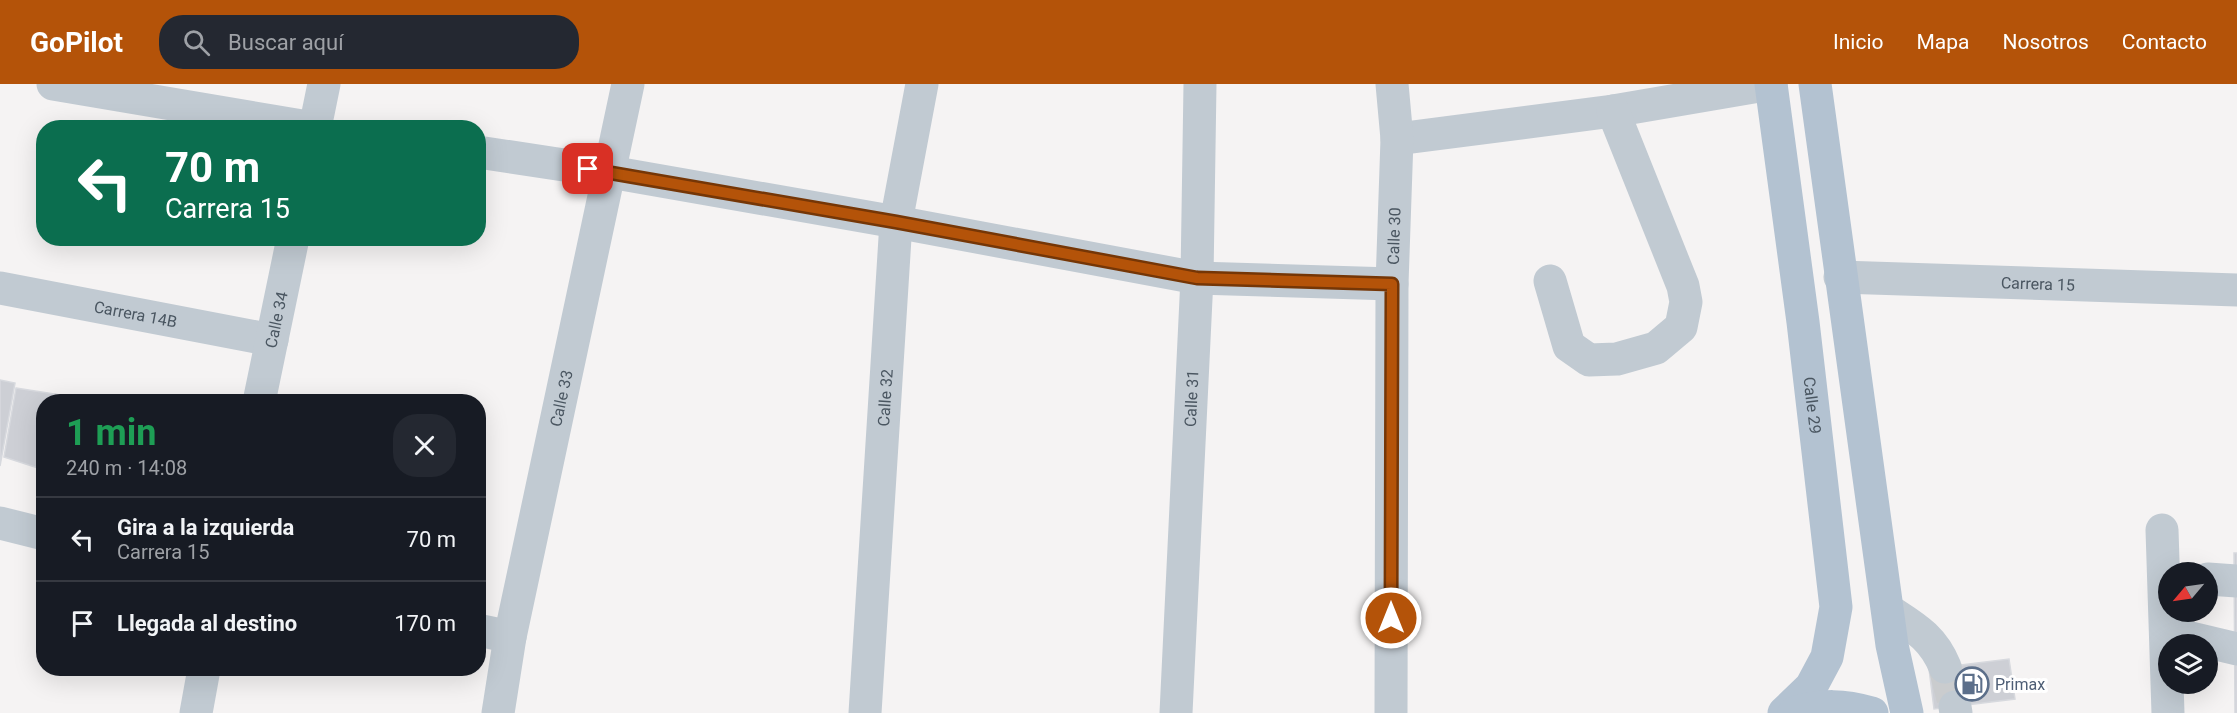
<!DOCTYPE html>
<html lang="es">
<meta charset="utf-8">
<style>
:root{--surface:#171b24;--page:#242831;--text:#f1f3f6;--muted:#9ea1a6;--line:#363941;--accent:#b45309}
body{margin:0;font-family:Roboto,sans-serif;background:var(--page);color:var(--text);height:100vh;display:flex;flex-direction:column;font-size:22px;white-space:nowrap}
*{box-sizing:border-box;margin:0}
p{font-size:20px;color:var(--muted)}
.icon{flex:none;width:33px;height:33px;fill:none;stroke:currentColor;stroke-width:2;stroke-linecap:round;stroke-linejoin:round}
.map{position:relative;flex:1;overflow:hidden}
.sheet{position:absolute;left:36px;top:310px;width:450px;height:282px;display:flex;flex-direction:column;background:var(--surface);border-radius:24px;box-shadow:0 6px 24px #0002}
.sheet>*{flex:none}
.hud{position:absolute;left:36px;top:36px;width:450px;height:126px;border-radius:24px;box-shadow:0 6px 24px #0002;background:#0b6e4f;color:#fff;overflow:hidden}
.needle{width:39px;rotate:241deg}
.tools{position:absolute;left:2158px;top:478px;display:grid;gap:12px}
.tools a{display:grid;place-items:center;width:60px;height:60px;border-radius:50%;background:var(--surface);box-shadow:0 6px 24px #0002;font-size:30px}
.pin{position:absolute;display:grid;place-items:center;width:51px;height:51px;color:#fff;margin:-26px;border-radius:12px;box-shadow:0 3px 9px #0006}
.me{position:absolute;width:66px;margin:-33px;rotate:0deg;stroke-linejoin:round;filter:drop-shadow(0 0 4px #0008)}
.turn{display:flex;align-items:center;gap:21px;height:126px;padding:0 30px;font-size:27px}
.turn .icon{width:78px;height:78px;stroke-width:2.5}
.turn b{display:block;font-size:42px;line-height:51px}
.round{display:grid;place-items:center;flex:none;width:63px;height:63px;border-radius:24px;background:var(--page)}
.head{display:flex;align-items:center;justify-content:space-between;height:102px;padding:0 30px}
h1{font-size:36px;font-weight:700;line-height:45px;color:#1e9e55}
ul{padding:0;list-style:none}
li{display:flex;align-items:center;gap:18px;height:84px;padding:0 30px;border-top:2px solid var(--line)}
li div{flex:1}
li b{display:block;font-size:22px}
li em{font-style:normal}
header{display:flex;align-items:center;gap:36px;box-sizing:border-box;height:84px;padding:0 30px;background:var(--accent);color:#fff}
header strong{font-size:28px}
nav{display:flex;gap:33px;margin-inline-start:auto;font-size:21px}
.search{width:420px;height:54px;background:var(--page);display:flex;align-items:center;gap:15px;box-sizing:border-box;padding:0 21px;border-radius:24px;color:var(--muted);font-size:22px}
.map>svg:first-child{display:block}
.building{fill:#cdcfd5;stroke:#d7d9de;stroke-width:1.5}
.lines{fill:none;stroke-linecap:round;stroke-linejoin:round}
.minor-tunnel{stroke:#caccce;stroke-width:33;stroke-dasharray:33 16;stroke-linecap:butt}
.minor{stroke:#c1cad2;stroke-width:33}
.major{stroke:#b3c2d1;stroke-width:33}
.route-casing{stroke:#753606;stroke-width:15}
.route{stroke:#b45309;stroke-width:10}
.labels{text-anchor:middle;dominant-baseline:central;stroke-width:6;stroke-linejoin:round;paint-order:stroke}
.street-label{font-size:16px;fill:#4a5661;stroke:#fff}
.service-label{font-size:16px;fill:#4e5e75;stroke:#fff;text-anchor:start}
</style>
<header>
<strong>GoPilot</strong>
<div class="search"><svg class="icon" aria-label="search" viewBox="0 0 24 24"><circle cx="10" cy="10" r="6"/><path d="M15 15l6 6"/></svg>Buscar aquí</div>
<nav><a>Inicio</a><a>Mapa</a><a>Nosotros</a><a>Contacto</a></nav>
</header>
<div class="map">
<svg width="2237" height="629" viewBox="0 0 2237 629">
<rect width="100%" height="100%" fill="#f5f3f3"/>
<g class="building">
<polygon points="0,296 15,299 0,382"/>
<polygon points="16,304 55,310 53,318 44,318 44,360 38,384 4,373"/>
<polygon points="55,310 73,314 72,318 53,318"/>
<polygon points="2234,469 2237,469 2237,629 2235,629"/>
<polygon points="2009,575 2015,615 1934,625 1929,585"/>
</g>
<g class="lines">
<polyline class="minor-tunnel" points="1945,583 1955,623"/>
<g class="minor">
<polyline points="53,0 314,44"/>
<polyline points="315,44 324,0"/>
<polyline points="1397,55 1613,27 1771,0"/>
<polyline points="478,68 610,88 896,138 1197,194 1392,200"/>
<path id="s1" d="M1840,193L2237,206"/>
<polyline points="1550,197 1569,262 1589,276 1617,275 1656,264 1681,243 1686,218 1683,202 1613,27"/>
<path id="s2" d="M0,204L272,256"/>
<path id="s3" d="M259,318L293,154"/>
<polyline points="0,439 44,450"/>
<polyline points="2162,446 2168,629"/>
<polyline points="2208,495 2237,497"/>
<path d="M1888,526C1914,543 1933,553 1945,583"/>
<polyline points="478,546 510,553"/>
<polyline points="2166,548 2237,565"/>
<polyline points="1955,623 1956,629"/>
<polyline points="196,629 204,585"/>
<path id="s4" d="M498,629L510,553L628,0"/>
<path id="s5" d="M865,629L896,138L922,0"/>
<path id="s6" d="M1176,629L1197,194L1200,0"/>
<path id="s7" d="M1391,629L1392,200L1397,55L1392,0"/>
</g>
<g class="major">
<path id="s8" d="M1771,0L1803,238L1836,523L1827,573L1811,603L1784,629"/>
<polyline points="1815,0 1892,561 1907,629"/>
<path d="M1794,629C1822,620 1844,621 1872,629"/>
</g>
</g>
<g class="lines">
<defs>
<polyline id="route" points="588,85 896,138 1197,194 1392,200 1391,534"/>
</defs>
<use href="#route" class="route-casing"/>
<use href="#route" class="route"/>
</g>
<defs>
<symbol id="fuel-ring" viewBox="-11 -11 22 22"><circle r="9.5" fill="#fff" stroke="#5c6f8a" stroke-width="1.5"/><path d="M-5.5-6h7V0h2V4h1.3V-2.5L3-4.5l.8-.8L6-3V5H2.5V1h-1V6h-7ZM-4.2-4.7v3.2H.2V-4.7Z" fill="#5c6f8a"/></symbol>
</defs>
<g fill-rule="evenodd">
<use href="#fuel-ring" x="1953" y="581" width="38" height="38"/>
</g>
<g class="labels">
<g class="street-label">
<text stroke="none"><textPath href="#s7" startOffset="477">Calle 30</textPath></text>
<text stroke="none"><textPath href="#s1" startOffset="198">Carrera 15</textPath></text>
<text stroke="none"><textPath href="#s2" startOffset="138">Carrera 14B</textPath></text>
<text stroke="none"><textPath href="#s3" startOffset="84">Calle 34</textPath></text>
<text stroke="none"><textPath href="#s5" startOffset="316">Calle 32</textPath></text>
<text stroke="none"><textPath href="#s4" startOffset="321">Calle 33</textPath></text>
<text stroke="none"><textPath href="#s6" startOffset="315">Calle 31</textPath></text>
<text stroke="none"><textPath href="#s8" startOffset="324">Calle 29</textPath></text>
</g>
<g class="service-label">
<text x="1995" y="600">Primax</text>
</g>
</g>
</svg>
<div class="tools">
<a><svg class="needle" viewBox="-14 -14 28 28"><path d="M0-13l5 13h-10z" fill="#e53935"/><path d="M0 13l5-13h-10z" fill="#9ea1a6"/></svg></a>
<a><svg class="icon" aria-label="layers" viewBox="0 0 24 24"><path d="M12 4l9 5-9 5-9-5zM3 14l9 5 9-5"/></svg></a>
</div>
<div class="pin" style="left:588px;top:85px;background:#d93025"><svg class="icon" aria-label="arrive" viewBox="0 0 24 24"><path d="M6 21V4h12l-3 4 3 4H6"/></svg></div>
<svg class="me" style="left:1391px;top:534px" viewBox="-20 -20 40 40"><circle r="17" fill="#b45309" stroke="#fff" stroke-width="3"/><path d="M0-11L8 9 0 5-8 9z" fill="#fff"/></svg>
<div class="hud">
<div class="turn"><svg class="icon" aria-label="left" viewBox="0 0 24 24"><path d="M17 20v-9H6M10 6l-5 5 5 5"/></svg><div><b>70 m</b>Carrera 15</div></div>
</div>
<section class="sheet">
<div class="head"><div><h1>1 min</h1><p>240 m · 14:08</p></div><a class="round"><svg class="icon" aria-label="close" viewBox="0 0 24 24"><path d="M6 6l12 12M18 6L6 18"/></svg></a></div>
<ul>
<li><svg class="icon" aria-label="left" viewBox="0 0 24 24"><path d="M17 20v-9H6M10 6l-5 5 5 5"/></svg><div><b>Gira a la izquierda</b><p>Carrera 15</p></div><em>70 m</em></li>
<li><svg class="icon" aria-label="arrive" viewBox="0 0 24 24"><path d="M6 21V4h12l-3 4 3 4H6"/></svg><div><b>Llegada al destino</b></div><em>170 m</em></li>
</ul>
</section>
</div>
